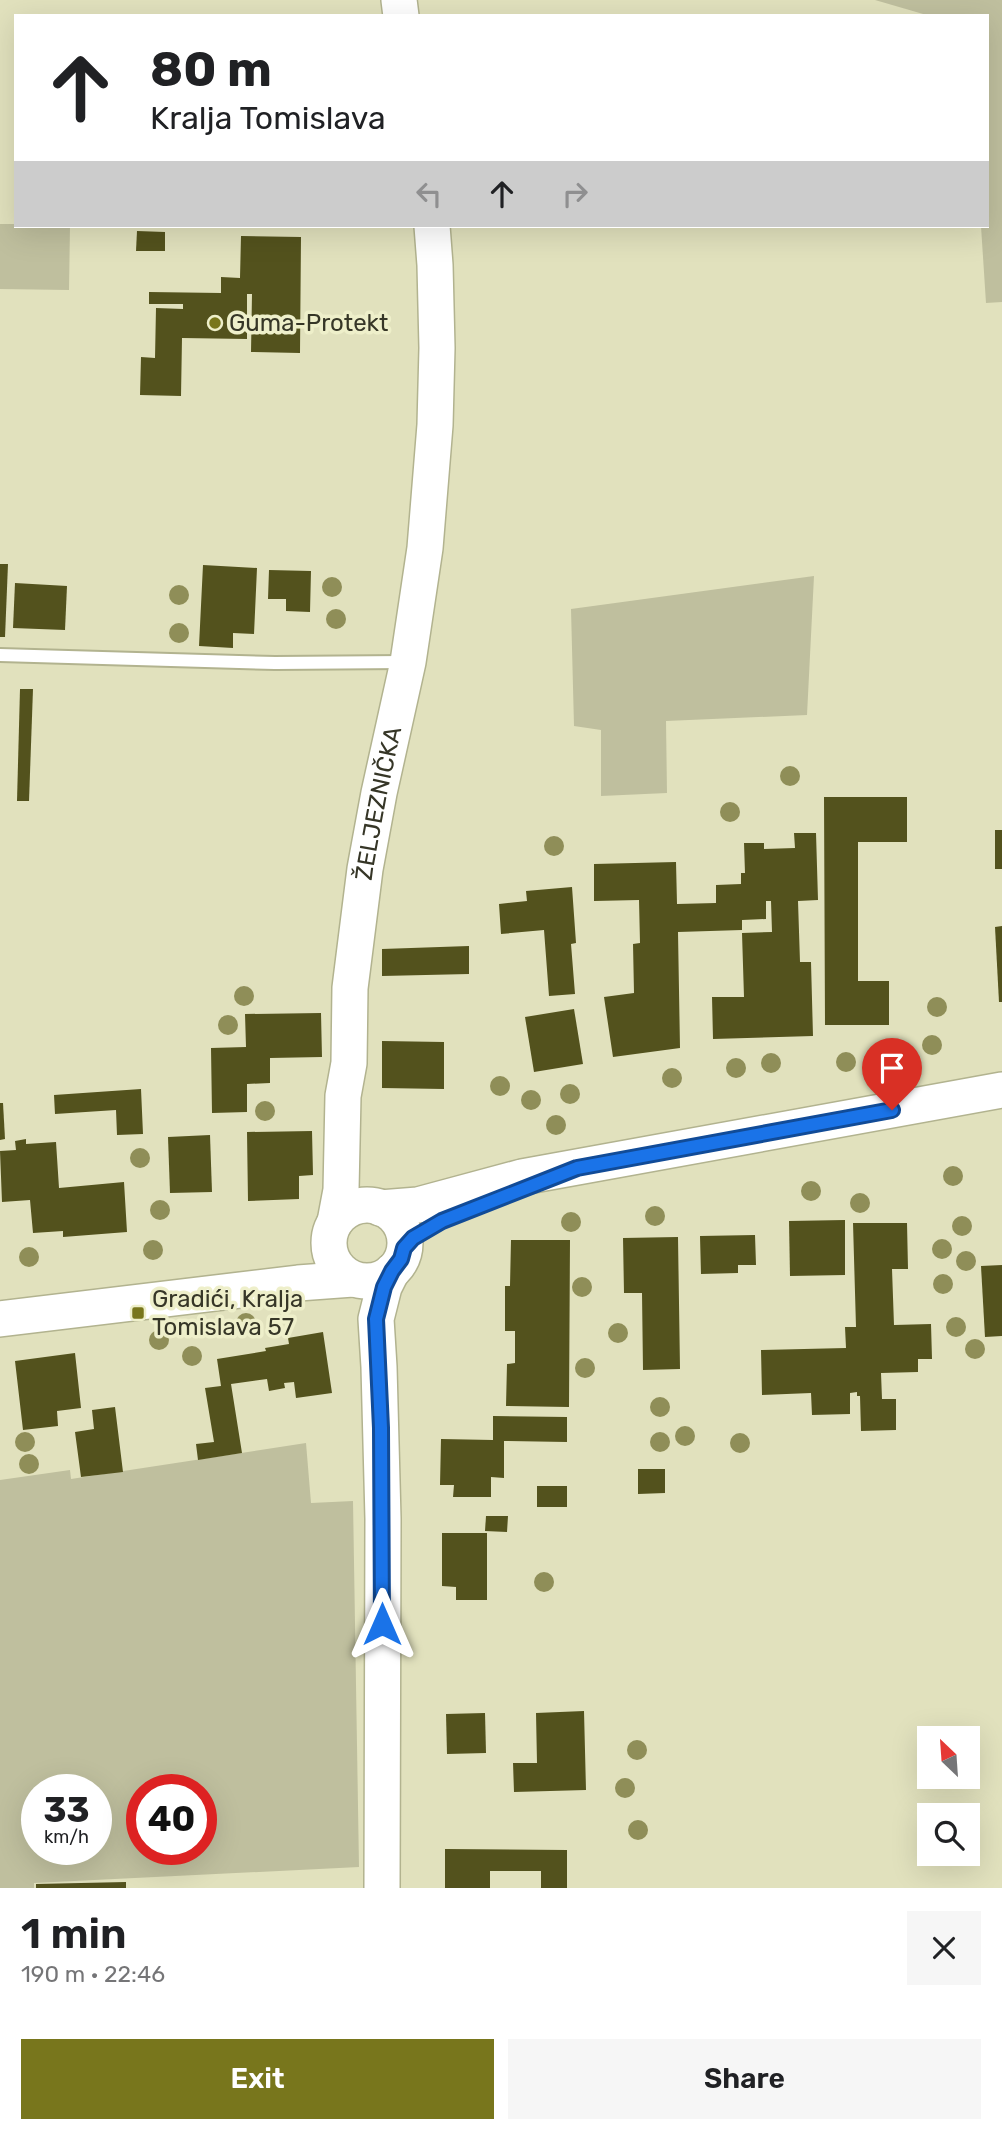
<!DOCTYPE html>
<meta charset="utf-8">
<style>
:root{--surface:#fff;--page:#f6f6f6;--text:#202124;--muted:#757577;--accent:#78761c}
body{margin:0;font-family:Rubik,sans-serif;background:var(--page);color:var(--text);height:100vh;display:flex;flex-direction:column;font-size:26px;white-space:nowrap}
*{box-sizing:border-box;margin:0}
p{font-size:23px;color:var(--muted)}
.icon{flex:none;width:38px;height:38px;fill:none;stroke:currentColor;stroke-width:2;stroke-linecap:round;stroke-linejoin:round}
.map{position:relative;height:1888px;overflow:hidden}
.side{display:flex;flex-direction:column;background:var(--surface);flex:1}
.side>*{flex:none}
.hud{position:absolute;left:14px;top:14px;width:975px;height:214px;border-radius:0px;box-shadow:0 7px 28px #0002;background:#fff;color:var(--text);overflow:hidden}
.needle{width:46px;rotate:335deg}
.fabs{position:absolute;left:917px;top:1726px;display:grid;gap:14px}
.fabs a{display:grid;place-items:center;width:63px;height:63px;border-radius:0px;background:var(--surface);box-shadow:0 7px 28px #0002;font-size:35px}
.speed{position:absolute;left:21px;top:1774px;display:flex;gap:14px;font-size:35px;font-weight:700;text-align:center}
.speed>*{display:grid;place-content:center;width:91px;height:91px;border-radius:50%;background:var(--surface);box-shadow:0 7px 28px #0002;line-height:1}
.speed small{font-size:18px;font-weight:400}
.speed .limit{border:10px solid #d22;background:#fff;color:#111}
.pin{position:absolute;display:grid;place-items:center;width:60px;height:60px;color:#fff;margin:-72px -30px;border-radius:50% 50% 50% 0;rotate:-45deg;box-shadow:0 0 7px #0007}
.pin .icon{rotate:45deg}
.me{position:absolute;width:77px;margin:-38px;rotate:0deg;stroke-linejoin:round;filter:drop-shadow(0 0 5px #0008)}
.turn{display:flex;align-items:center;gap:24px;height:147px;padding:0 21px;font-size:32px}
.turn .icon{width:91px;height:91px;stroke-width:2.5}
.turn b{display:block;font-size:49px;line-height:60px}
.lanes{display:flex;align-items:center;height:66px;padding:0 21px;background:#0003;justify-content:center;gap:35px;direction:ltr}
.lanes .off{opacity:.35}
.round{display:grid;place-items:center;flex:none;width:74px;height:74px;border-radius:0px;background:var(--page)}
.summary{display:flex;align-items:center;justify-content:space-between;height:119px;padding:0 21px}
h1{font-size:42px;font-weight:600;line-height:52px}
.primary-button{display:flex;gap:14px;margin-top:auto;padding:14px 21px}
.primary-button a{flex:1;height:80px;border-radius:0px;background:var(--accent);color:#fff;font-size:28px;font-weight:600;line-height:80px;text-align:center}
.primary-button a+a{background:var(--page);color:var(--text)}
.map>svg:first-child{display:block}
.green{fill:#bfbf9e;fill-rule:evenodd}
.building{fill:#53521d}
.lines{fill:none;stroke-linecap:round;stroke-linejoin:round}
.lane-casing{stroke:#b2b38f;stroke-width:16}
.secondary-casing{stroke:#b2b38f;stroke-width:38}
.lane{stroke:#fff;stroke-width:12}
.secondary{stroke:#fff;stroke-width:35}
.tree{fill:#8f8e58}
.route-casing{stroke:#114b97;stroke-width:18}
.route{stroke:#1a73e8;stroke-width:12}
.poi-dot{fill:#78761c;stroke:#eeefca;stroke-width:2.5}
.labels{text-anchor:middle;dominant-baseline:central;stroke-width:7;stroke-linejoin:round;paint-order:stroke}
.poi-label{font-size:24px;fill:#363627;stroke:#eeefca;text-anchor:start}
.street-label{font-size:24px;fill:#363627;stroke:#eeefca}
</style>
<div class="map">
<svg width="1002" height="1888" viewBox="0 0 1002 1888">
<rect width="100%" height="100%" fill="#e1e1bd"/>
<g class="green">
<polygon points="875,0 1002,0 1002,302 986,303 981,226 987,226 987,16 930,16"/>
<polygon points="0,224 16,224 16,226 70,226 69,290 0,289"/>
<polygon points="814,576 807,715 666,721 667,793 601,796 601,730 574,726 571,609"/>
<path d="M306,1443L311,1503L353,1501L359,1867L34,1883V1888H0V1480L70,1470L71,1479ZM37,1790H96V1850H37ZM142,1790H201V1850H142Z"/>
</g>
<g class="building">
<polygon points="137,231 165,232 165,251 136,251"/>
<polygon points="241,236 301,237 300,353 251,352 252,294 247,294 247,339 182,338 181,396 140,395 141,357 155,358 156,308 183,309 183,304 149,304 149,292 221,293 221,277 240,278"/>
<polygon points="0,564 8,564 5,637 0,637"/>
<polygon points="203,565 257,568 254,634 233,633 233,648 199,646"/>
<polygon points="269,570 311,571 310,612 286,611 286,599 268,599"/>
<polygon points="15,583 67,586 65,630 13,628"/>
<polygon points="20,689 33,689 29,801 17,801"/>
<polygon points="824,797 907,797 907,842 858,842 858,981 889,981 889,1025 825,1025"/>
<rect x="995" y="830" width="7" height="39"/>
<polygon points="794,833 816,833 818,900 798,901 800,962 811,962 813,1036 713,1039 712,997 744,997 742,933 772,932 771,901 766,901 766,919 742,920 742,930 678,932 680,1048 613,1057 604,997 634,993 633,944 640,943 639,900 594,901 594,864 676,862 677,904 716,903 716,885 741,884 741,873 745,873 744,843 764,843 764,849 795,848"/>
<polygon points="572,887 576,943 571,944 575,994 549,996 544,930 501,934 499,904 527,901 526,891"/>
<polygon points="1002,926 1002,1002 999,1002 995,927"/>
<polygon points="469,946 469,974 382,976 382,949"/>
<polygon points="574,1009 583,1064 534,1072 525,1017"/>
<polygon points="321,1013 322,1057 270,1058 270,1083 247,1084 247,1112 212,1113 211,1048 246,1047 245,1014"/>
<polygon points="382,1041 444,1042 444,1089 382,1088"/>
<polygon points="141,1089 143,1134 117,1135 116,1110 55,1114 54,1095"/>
<polygon points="0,1103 3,1103 5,1139 0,1140"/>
<polygon points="312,1131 313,1175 299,1176 299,1199 248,1201 247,1132"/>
<polygon points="210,1135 212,1192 170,1193 168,1137"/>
<polygon points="26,1139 26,1144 56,1142 59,1188 124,1182 127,1232 63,1237 63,1231 33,1233 30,1200 2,1202 0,1151 16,1150 15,1141"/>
<polygon points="845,1220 845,1275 790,1276 789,1221"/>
<polygon points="853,1223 907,1223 908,1269 892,1269 894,1325 931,1324 932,1359 918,1359 918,1372 881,1373 882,1399 896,1399 896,1430 861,1431 860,1396 857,1396 857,1392 850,1393 850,1414 812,1415 811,1393 762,1395 761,1350 846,1348 845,1327 856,1327"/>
<polygon points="755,1235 756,1265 738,1265 738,1273 701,1274 700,1236"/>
<polygon points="678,1237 680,1369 643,1370 642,1293 624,1293 623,1238"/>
<polygon points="511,1240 570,1240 569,1407 506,1406 507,1364 515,1363 515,1331 505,1331 505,1286 510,1286"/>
<polygon points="1002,1265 1002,1336 985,1337 981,1266"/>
<polygon points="323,1332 332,1393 296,1398 294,1382 284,1383 285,1388 269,1391 267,1379 231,1384 242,1453 198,1460 196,1444 214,1442 205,1388 221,1386 217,1359 266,1351 265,1348 289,1344 288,1338"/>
<polygon points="75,1353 81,1408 57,1411 58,1426 23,1430 15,1361"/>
<polygon points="115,1407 123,1472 81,1477 75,1432 94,1429 92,1410"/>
<polygon points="493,1416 567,1417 567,1442 504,1441 504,1478 491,1477 491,1497 453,1497 454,1485 440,1485 441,1439 493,1440"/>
<polygon points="638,1469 665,1469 665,1493 638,1494"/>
<rect x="537" y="1486" width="30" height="21"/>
<polygon points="486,1516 508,1516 507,1532 485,1531"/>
<polygon points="442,1533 487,1533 487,1600 456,1600 456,1587 442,1586"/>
<polygon points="584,1711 586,1790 514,1792 513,1763 537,1763 536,1713"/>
<polygon points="485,1713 486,1753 447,1754 446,1714"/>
<polygon points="445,1849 567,1850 567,1888 541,1888 541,1871 490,1871 490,1888 445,1888"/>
<polygon points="126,1882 126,1888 36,1888 36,1884"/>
</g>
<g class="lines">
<defs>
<polyline id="lane" points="0,655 275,663 404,662"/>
<g id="secondary">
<polyline points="399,0 401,16"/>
<circle cx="367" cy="1243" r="38"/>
<polyline points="380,1208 418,1205 522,1177 1002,1090"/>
<path id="s1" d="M335,1222L341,1190L343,1096L349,1063L350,988L365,869L379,793L408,662L425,548L435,425L437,348L435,265L432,226"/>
<polyline points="0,1319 298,1283 353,1279"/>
<polyline points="382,1888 383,1519 379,1367 376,1319 384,1287 392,1271"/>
</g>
</defs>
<use href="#lane" class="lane-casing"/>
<use href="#secondary" class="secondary-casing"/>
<use href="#lane" class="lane"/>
<use href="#secondary" class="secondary"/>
</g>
<g class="tree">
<circle cx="332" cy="587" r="10"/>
<circle cx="179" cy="595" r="10"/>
<circle cx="336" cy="619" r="10"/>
<circle cx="179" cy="633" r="10"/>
<circle cx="790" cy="776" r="10"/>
<circle cx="730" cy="812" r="10"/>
<circle cx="554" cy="846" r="10"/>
<circle cx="244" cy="996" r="10"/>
<circle cx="937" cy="1007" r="10"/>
<circle cx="228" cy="1025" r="10"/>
<circle cx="932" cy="1045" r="10"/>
<circle cx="846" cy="1062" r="10"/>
<circle cx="771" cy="1063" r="10"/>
<circle cx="736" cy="1068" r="10"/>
<circle cx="672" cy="1078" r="10"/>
<circle cx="500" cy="1086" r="10"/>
<circle cx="570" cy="1094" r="10"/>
<circle cx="531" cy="1100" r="10"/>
<circle cx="265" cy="1111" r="10"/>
<circle cx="556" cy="1125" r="10"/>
<circle cx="140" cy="1158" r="10"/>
<circle cx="953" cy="1176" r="10"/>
<circle cx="811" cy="1191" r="10"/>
<circle cx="860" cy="1203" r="10"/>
<circle cx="160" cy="1210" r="10"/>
<circle cx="655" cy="1216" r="10"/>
<circle cx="571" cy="1222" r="10"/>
<circle cx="962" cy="1226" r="10"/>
<circle cx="942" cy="1249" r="10"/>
<circle cx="153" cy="1250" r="10"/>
<circle cx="29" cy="1257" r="10"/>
<circle cx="966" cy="1261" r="10"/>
<circle cx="943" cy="1284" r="10"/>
<circle cx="582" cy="1287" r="10"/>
<circle cx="246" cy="1323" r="10"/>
<circle cx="956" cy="1327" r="10"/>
<circle cx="618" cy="1333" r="10"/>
<circle cx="159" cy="1340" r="10"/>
<circle cx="975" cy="1349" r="10"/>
<circle cx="192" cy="1356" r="10"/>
<circle cx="585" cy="1368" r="10"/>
<circle cx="660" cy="1407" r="10"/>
<circle cx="685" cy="1436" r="10"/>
<circle cx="25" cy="1442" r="10"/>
<circle cx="660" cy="1442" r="10"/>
<circle cx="740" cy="1443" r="10"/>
<circle cx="29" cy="1464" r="10"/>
<circle cx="544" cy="1582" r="10"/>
<circle cx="637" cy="1750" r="10"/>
<circle cx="625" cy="1788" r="10"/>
<circle cx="638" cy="1830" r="10"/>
</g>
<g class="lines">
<defs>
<polyline id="route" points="382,1624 381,1428 376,1319 384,1287 392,1271 401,1259 404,1248 413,1238 442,1221 577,1168 892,1110"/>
</defs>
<use href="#route" class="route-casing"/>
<use href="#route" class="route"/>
</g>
<g class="poi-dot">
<circle cx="215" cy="323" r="7"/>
<rect x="131" y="1306" width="14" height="14" rx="3.5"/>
</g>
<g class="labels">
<g class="poi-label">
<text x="229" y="323">Guma-Protekt</text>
<text x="152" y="1299">Gradići, Kralja<tspan x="152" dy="28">Tomislava 57</tspan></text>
</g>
<g class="street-label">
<text stroke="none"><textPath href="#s1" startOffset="422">ŽELJEZNIČKA</textPath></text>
</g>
</g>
</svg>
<div class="fabs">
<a><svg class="needle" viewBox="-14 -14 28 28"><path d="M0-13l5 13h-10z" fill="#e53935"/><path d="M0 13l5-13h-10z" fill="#757577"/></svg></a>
<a><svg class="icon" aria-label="search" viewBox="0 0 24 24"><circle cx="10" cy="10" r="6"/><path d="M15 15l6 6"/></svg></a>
</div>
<div class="speed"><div>33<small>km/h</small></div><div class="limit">40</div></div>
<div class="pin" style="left:892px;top:1110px;background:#d93025"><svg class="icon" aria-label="arrive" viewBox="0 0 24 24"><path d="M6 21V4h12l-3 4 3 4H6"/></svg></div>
<svg class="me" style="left:382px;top:1624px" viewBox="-20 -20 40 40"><path d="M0-17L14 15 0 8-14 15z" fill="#1a73e8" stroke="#fff" stroke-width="4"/></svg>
<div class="hud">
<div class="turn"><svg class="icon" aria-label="ahead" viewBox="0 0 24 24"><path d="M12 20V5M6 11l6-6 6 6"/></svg><div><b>80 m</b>Kralja Tomislava</div></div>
<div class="lanes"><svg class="icon off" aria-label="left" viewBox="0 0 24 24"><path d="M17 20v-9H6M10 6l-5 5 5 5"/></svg><svg class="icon" aria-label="ahead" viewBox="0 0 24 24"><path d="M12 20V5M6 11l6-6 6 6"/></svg><svg class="icon off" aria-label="right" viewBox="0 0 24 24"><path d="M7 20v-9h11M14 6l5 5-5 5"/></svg></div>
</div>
</div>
<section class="side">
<div class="summary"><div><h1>1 min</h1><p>190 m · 22:46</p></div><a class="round"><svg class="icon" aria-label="close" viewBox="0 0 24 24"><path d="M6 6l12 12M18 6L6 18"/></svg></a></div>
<div class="primary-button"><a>Exit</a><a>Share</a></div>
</section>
